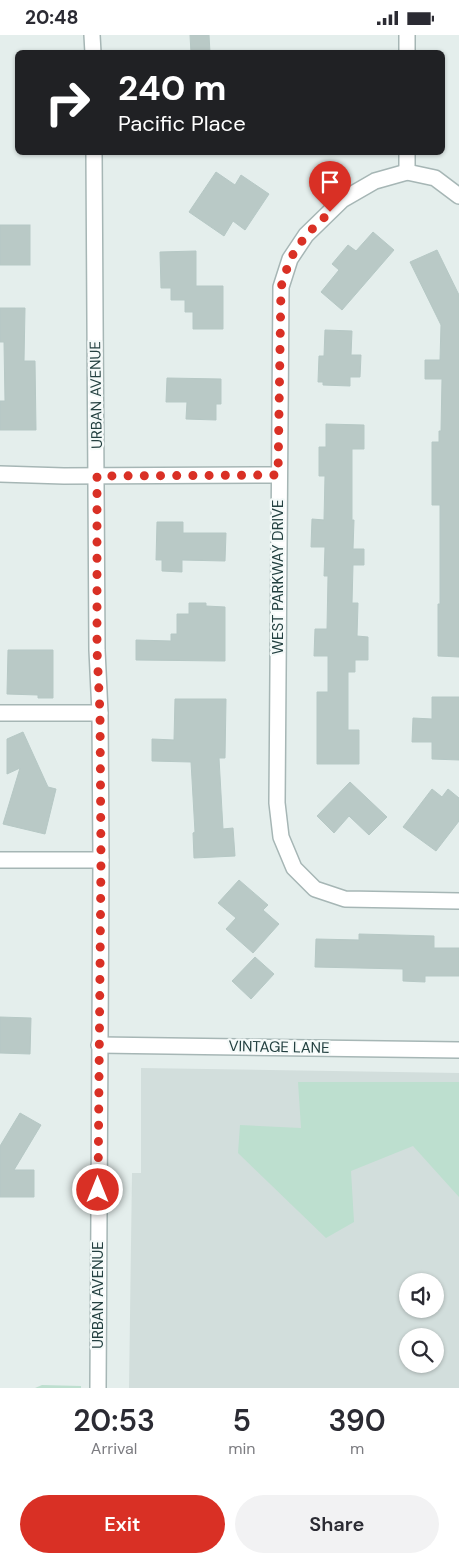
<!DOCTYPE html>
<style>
:root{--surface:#fff;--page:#f2f2f3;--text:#2b2b33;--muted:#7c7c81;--accent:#d93025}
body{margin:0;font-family:"DM Sans",sans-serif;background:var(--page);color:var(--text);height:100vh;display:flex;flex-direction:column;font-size:19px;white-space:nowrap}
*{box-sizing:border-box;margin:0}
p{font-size:16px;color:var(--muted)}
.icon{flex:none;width:28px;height:28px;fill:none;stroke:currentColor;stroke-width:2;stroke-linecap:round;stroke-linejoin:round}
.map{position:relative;height:1353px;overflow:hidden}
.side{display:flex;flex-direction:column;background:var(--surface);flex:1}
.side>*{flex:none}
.banner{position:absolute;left:15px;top:15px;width:430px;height:105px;border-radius:8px;box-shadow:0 1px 4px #0004;background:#202124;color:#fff;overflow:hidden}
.tools{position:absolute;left:399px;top:1238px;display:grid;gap:10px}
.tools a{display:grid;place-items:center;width:45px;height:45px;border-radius:50%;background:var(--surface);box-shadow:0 1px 4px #0004;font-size:25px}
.pin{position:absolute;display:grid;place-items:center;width:42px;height:42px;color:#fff;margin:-51px -21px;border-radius:50% 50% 50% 0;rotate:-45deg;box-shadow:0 0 5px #0007}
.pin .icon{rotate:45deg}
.me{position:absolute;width:55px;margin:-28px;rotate:0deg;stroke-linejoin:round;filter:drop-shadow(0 0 4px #0008)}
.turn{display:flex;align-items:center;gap:18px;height:105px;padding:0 20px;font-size:22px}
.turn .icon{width:65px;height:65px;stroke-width:2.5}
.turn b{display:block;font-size:35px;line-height:42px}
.eta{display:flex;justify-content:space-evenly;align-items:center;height:85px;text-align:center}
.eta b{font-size:30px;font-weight:600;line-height:35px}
.action{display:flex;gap:10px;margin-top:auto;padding:10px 20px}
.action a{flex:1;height:58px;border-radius:30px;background:var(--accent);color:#fff;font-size:20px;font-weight:600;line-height:58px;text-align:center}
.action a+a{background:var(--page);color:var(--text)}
.status{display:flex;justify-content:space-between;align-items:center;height:35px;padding:0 25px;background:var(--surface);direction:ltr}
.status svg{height:14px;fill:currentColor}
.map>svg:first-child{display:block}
.built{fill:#d2dedc;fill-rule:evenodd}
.green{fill:#bddfcf}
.building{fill:#b9c9c6;stroke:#b6c8c5}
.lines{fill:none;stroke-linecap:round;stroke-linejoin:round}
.street-casing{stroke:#a6b6b5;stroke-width:18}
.street{stroke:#fff;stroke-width:15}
.route{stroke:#d93025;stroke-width:9;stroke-dasharray:0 16.2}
.labels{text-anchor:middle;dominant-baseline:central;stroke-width:4.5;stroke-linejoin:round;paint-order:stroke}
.street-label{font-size:15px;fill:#234040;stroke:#f5faf9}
</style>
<div class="status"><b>20:48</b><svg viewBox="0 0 49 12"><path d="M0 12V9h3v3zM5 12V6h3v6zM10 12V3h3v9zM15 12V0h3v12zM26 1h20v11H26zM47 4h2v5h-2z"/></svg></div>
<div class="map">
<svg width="459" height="1353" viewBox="0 0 459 1353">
<rect width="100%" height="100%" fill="#e4eeec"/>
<path class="built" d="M141,1033L459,1038V1353H129L132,1138H141ZM408,1246H435V1274H408ZM408,1301H435V1329H408Z"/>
<g class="green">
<polygon points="298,1047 459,1047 459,1162 413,1111 351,1136 354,1187 326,1203 238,1118 240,1090 301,1093"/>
<polygon points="42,1350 81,1351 81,1353 35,1353"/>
</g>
<g class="building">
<polygon points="190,0 209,0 210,18 191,18"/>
<polygon points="216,137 235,150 241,140 269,159 245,195 233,186 224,201 189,177"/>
<rect x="0" y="190" width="30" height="40"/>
<polygon points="373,197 394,215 342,275 321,257 339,235 332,229 348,210 356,216"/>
<polygon points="437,215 459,260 459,622 438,621 438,569 440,569 440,470 432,470 432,407 439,407 439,396 441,396 442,344 425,344 425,325 440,325 441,290 410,227"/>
<polygon points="196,216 196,251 223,251 223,294 193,294 193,277 185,277 185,265 171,265 171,253 161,253 160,217"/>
<polygon points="0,273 25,273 24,326 35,326 36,395 0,395 0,366 5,366 4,307 0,307"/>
<polygon points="325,295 352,296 351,320 361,320 360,342 350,342 350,351 323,350 323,347 318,347 319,321 324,321"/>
<polygon points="167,343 221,344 221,369 216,369 216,385 186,384 187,367 166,367"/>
<polygon points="326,389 364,390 364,414 352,414 352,485 354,485 353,514 364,514 364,530 353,530 352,568 358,568 357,601 368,602 368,625 355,625 355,637 348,637 348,695 359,695 359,729 317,729 317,657 328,657 328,621 314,621 315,594 327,594 328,541 324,541 325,512 311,512 312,484 324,485 325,441 319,441 319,412 326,412"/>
<polygon points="157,487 183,487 183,498 226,498 225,526 182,525 182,537 162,536 162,525 156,525"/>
<polygon points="189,568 206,568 206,571 225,572 225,626 136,625 136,605 171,606 171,599 177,599 177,579 189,579"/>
<polygon points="8,615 53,615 53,663 38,663 38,660 7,659"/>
<polygon points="432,662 459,662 459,725 432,724 432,707 412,707 413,683 432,684"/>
<polygon points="175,664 226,664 225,723 219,723 223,794 233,793 235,821 194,823 193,798 195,797 191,727 152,726 152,704 174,705"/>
<polygon points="23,697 48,752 56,754 45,799 3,789 20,733 7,739 7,704"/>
<polygon points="350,747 387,782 369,800 349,781 334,798 317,781"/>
<polygon points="432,754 442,762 448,754 459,763 459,786 436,816 403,792"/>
<polygon points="239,845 268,870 263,875 279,889 253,918 226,894 236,883 218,868"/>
<polygon points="359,899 434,901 434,913 459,913 459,941 425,941 425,947 403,946 403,934 315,932 316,904 359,905"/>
<polygon points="255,922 274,939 251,964 232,946"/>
<polygon points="0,982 31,983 30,1019 0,1018"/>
<polygon points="20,1078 41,1090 14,1135 34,1135 34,1162 0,1162 0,1111"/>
</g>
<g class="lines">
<defs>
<g id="street">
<polyline points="92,0 93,18"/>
<polyline points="407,18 407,0"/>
<polyline points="94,118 97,615 100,678 101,825 98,1353"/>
<polyline points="407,137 407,118"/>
<polyline points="459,161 435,143 407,137 375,146 342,165 306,200 290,224 281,252 277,768 281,802 294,833 315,854 345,864 459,866"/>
<polyline points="0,439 64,441 278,440"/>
<polyline points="0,678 100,678"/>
<polyline points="0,825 101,825"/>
<polyline points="99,1010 459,1015"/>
</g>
</defs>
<use href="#street" class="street-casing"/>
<use href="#street" class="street"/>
</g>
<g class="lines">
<polyline class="route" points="98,1155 101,825 100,678 97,615 97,441 278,440 281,252 290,224 306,200 330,177"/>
</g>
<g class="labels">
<g class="street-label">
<text transform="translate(96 360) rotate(-91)">URBAN AVENUE</text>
<text transform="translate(278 542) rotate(-90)">WEST PARKWAY DRIVE</text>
<text transform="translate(279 1012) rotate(1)">VINTAGE LANE</text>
<text transform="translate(98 1260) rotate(-90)">URBAN AVENUE</text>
</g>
</g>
</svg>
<div class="tools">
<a><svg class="icon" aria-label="sound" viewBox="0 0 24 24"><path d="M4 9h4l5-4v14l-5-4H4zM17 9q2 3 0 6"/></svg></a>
<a><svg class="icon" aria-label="search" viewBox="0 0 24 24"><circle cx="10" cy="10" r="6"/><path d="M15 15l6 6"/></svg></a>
</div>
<div class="pin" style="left:330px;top:177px;background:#d93025"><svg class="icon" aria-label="arrive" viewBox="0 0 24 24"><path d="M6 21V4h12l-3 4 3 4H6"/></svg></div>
<svg class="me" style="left:98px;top:1155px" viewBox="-20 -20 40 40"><circle r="17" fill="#d93025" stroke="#fff" stroke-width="3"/><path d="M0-11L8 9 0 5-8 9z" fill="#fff"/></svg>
<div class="banner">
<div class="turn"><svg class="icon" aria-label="right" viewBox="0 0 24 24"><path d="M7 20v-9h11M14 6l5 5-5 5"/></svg><div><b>240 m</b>Pacific Place</div></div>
</div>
</div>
<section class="side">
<div class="eta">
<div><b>20:53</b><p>Arrival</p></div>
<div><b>5</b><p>min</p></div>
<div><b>390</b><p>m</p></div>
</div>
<div class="action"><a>Exit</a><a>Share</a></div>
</section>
